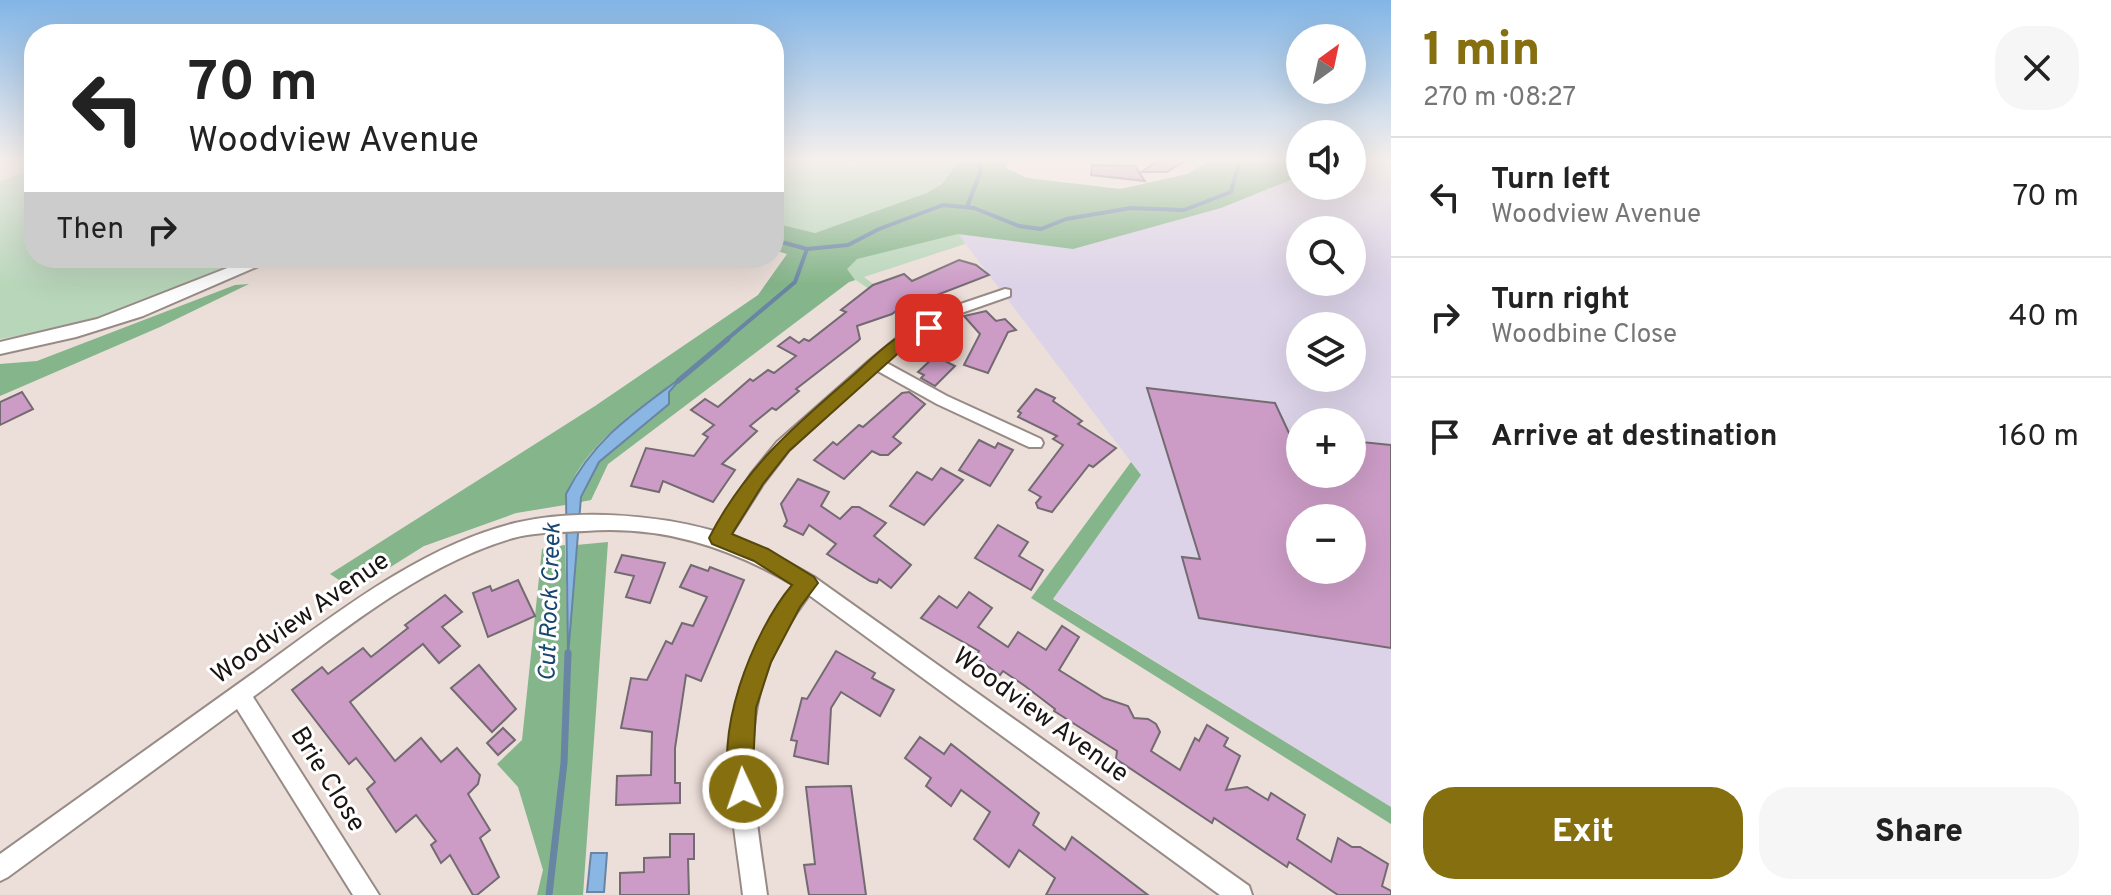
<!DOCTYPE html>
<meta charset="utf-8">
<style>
:root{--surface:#fff;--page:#f6f6f6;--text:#222;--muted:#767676;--line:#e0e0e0;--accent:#856f0f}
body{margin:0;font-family:Overpass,sans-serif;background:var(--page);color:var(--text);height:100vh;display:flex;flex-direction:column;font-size:30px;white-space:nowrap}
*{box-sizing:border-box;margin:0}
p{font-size:26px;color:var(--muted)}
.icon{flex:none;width:44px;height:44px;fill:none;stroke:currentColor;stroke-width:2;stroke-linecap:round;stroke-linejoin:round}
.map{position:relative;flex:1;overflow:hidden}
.side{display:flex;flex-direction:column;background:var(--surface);width:720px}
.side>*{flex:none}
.banner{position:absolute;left:24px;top:24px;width:760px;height:244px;border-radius:32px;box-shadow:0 8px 32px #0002;background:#fff;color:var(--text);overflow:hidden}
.needle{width:52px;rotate:33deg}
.fabs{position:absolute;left:1286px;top:24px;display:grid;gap:16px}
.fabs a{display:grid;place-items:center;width:80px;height:80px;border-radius:50%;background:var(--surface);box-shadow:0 8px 32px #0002;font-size:40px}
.pin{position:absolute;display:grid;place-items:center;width:68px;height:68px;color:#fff;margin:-34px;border-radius:16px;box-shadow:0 4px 12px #0006}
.me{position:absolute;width:88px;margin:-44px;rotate:357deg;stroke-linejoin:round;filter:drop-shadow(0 0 6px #0008)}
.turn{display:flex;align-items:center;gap:28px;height:168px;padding:0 32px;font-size:36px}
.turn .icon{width:104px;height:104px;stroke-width:2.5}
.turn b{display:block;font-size:56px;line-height:68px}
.then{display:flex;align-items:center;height:76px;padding:0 32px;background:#0003;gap:16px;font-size:30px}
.round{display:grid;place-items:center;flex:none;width:84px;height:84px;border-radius:32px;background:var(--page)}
.overview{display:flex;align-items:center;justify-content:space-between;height:136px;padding:0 32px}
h1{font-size:48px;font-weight:800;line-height:60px;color:var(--accent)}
.cta{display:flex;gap:16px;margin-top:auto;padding:16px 32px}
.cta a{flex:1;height:92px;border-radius:32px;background:var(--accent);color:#fff;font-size:32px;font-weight:800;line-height:92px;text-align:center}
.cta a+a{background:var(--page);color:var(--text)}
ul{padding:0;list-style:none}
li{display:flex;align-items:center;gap:24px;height:120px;padding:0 32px;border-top:2px solid var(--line)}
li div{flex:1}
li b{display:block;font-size:30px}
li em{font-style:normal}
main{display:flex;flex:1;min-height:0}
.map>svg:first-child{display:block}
.industrial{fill:#dcd3e8;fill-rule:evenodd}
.green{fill:#b8d6ba}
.forest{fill:#85b58a}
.water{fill:#8ab6e3;stroke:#6885a4;stroke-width:2}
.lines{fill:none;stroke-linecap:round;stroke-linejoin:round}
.stream-far2{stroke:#6885a4;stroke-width:4}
.stream-far1{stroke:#6885a4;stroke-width:5}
.stream{stroke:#6885a4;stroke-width:7}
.building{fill:#cc9cc6;stroke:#736a72;stroke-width:2;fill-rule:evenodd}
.street-casing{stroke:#988b86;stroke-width:4}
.secondary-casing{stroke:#988b86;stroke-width:4}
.street{fill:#fff;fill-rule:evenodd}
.secondary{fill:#fff;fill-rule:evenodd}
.route{fill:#856f0f;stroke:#56480a;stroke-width:2}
.labels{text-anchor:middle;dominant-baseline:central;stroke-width:6;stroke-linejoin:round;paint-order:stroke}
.water-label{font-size:24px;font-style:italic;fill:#174670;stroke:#fff}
.near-street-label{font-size:26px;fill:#191412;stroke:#fff}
</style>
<main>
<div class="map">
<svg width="1391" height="895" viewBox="0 0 1391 895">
<rect width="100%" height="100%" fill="#ecded8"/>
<path class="industrial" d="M1300,159V186H1352V159H1391V807L1053,598L1141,475L958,234ZM1300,230H1352V282H1300ZM1300,326H1352V378H1300ZM1300,422H1352V474H1300ZM1300,518H1352V570H1300Z"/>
<g class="green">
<polygon points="774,159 834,159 852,167 869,159 961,159 959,163 1009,159 1006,168 1027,178 1120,189 1188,174 1212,159 1250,159 959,233 965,244 864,277 906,309 903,313 856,280 849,282 608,464 591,500 516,513 424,546 907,201 815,233 774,223"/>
<polygon points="34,169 34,258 249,258 157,297 68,327 0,339 0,181"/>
</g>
<g class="forest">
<path d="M961,159H1009L1006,168L1027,178L1120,189L1188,174L1212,159H1300V176L1221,208L1073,249L958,234L857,259L847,269L855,280L849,282L608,464L591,500L580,502L598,462L669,404V392L679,380C640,405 570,456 565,505L516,513L424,546L354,590L330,574L595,406L758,295L787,254L774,250V223L815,233L927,193L942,184Z"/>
<polygon points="249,284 160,327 0,396 0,364 37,361 235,285"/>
<polygon points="1131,462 1141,475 1053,599 1391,807 1391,824 1031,598"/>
<polygon points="608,542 583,895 537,895 543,870 518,787 497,764 522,740 542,549 565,545 568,641 576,545"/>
</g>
<g class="water">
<path d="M682,377L669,392V404L599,462L581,497L568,656L566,494C594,438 634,413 682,377Z"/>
<polygon points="591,853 607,853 604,892 587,892"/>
</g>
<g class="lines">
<g class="stream-far2">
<polyline points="967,207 980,173 981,159"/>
<polyline points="807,249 848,245 879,229 943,205 974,208 1019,226 1041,229 1066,219 1131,208 1184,210 1231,192 1240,159"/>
<polyline points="725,341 795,282 807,249 774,240"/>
</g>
<polyline class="stream-far1" points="678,381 728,339"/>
<polyline class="stream" points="549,895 564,763 568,653"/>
</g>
<g class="building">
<polygon points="1162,159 1188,159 1167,172 1141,172"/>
<polygon points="1092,165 1135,166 1145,181 1091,175"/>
<polygon points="959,260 976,265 989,275 911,305 907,302 892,314 857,326 860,339 858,341 796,389 799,391 776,410 772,408 750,426 757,431 722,464 735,470 713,502 663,481 659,492 631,486 646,448 694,456 708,437 703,434 714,425 691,410 705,399 718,407 750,379 753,381 768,370 774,373 796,356 778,346 790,337 799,343 804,339 809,341 846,312 841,310 873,285 904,274 912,281"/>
<polygon points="986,311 996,321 1005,319 1016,330 1008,332 988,373 964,365 980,334 964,316"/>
<polygon points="935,356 955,366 935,386 921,378 924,375 918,372"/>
<path d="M1147,388L1275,403L1289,433L1300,434V474H1352V441L1391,445V648L1199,618L1182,557L1200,559ZM1300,518H1352V570H1300Z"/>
<polygon points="1036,389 1055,398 1053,401 1082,421 1078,424 1116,448 1093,467 1089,465 1052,512 1038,508 1036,503 1041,497 1029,490 1063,445 1053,439 1057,436 1018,417 1021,413 1018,411"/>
<polygon points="22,392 33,409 0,425 0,402"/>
<polygon points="909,392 925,404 893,437 901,443 888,455 880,455 872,451 844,479 814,460 833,442 837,445 859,425 863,427 902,393"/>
<polygon points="979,440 995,448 998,443 1013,450 990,486 959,470"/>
<polygon points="941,468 963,480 924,525 890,506 917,472 932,480"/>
<polygon points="798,479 829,492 821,506 840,519 852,507 859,507 886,523 874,536 911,565 891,588 879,579 877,583 870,581 827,554 836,544 809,525 803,535 784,526 787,521 781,504"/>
<polygon points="998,525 1028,542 1019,556 1043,570 1031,590 975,558"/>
<polygon points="622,555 665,563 650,603 626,597 634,576 615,572"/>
<polygon points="691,565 708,571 710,567 744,580 701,681 686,675 675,748 675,783 680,783 680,803 616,805 617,776 651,775 652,732 621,728 631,678 647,680 666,641 672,644 682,623 693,626 707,597 680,587"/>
<polygon points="518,580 535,616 488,637 473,593 490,586 492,591"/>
<polygon points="969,592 992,608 978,627 1008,647 1018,632 1046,650 1062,626 1079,637 1059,670 1104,698 1128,706 1134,718 1148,719 1156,724 1160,732 1151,751 1180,770 1195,738 1199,741 1207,725 1228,738 1224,746 1240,756 1226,790 1247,787 1268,800 1271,793 1305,815 1297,839 1331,862 1338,838 1352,847 1360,847 1388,864 1382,886 1391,891 1391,895 1338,895 1289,862 1287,867 1214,818 1212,823 1116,759 1117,751 1054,711 1055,709 1025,686 1003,671 1000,675 975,657 979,651 921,618 939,596 957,608"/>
<polygon points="445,595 462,612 442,627 460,646 439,663 423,644 350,702 395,761 421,738 441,762 457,748 480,775 478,784 468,794 490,830 480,838 499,877 477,895 473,895 450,855 441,863 431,845 436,841 416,815 396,832 367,789 375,782 356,758 349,764 292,690 322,667 328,674 363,648 371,657 408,628 405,625"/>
<polygon points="836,651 875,673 872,678 894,690 880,716 841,692 831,708 828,764 794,756 797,741 791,740 802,698 807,699"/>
<polygon points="479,665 516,709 492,732 451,688"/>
<polygon points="503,728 515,740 498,755 487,743"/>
<polygon points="920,737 944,754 951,744 1039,813 1033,825 1065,850 1072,837 1148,895 1046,895 1055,878 1019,850 1009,867 974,839 990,812 961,790 951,806 926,786 931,778 905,758"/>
<polygon points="851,786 866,895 809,895 804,865 815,864 806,787"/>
<polygon points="670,834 694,834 694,859 688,859 689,895 620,895 620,873 644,872 644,858 670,857"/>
</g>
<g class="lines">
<defs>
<path id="street" d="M1005,289L1010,290V296L947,318L934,331L913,339L885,362L947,396L1041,439L1043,443L1041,447H1029L937,404L876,370L789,450L763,484L730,536L784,560L814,577L1249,886L1252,895H1220L809,595C731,699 751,777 767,895H743C738,853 730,810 729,767C728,701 755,636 794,585C729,547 662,525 585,531C561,532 536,532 513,538C417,566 332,639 253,697L379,895H353L237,709L8,877L0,881V854C84,794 168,734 252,674C332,617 418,547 515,523C576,509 654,514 714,531L751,474L777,442L870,360L903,333L924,325L937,312Z"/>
<polygon id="secondary" points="253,258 277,258 143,316 76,337 0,354 0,342 97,319"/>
</defs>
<use href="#street" class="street-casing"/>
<use href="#secondary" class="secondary-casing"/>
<use href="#street" class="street"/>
<use href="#secondary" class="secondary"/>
</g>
<linearGradient id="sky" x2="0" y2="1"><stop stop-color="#82b5e6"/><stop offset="0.56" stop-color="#f6f0ed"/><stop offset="1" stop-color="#f6f0ed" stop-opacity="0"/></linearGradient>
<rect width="1391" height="285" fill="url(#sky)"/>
<path class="route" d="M929,323L935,324V331L914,339L789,451L763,484L732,534L768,549L814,577L818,583L800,607L771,662L756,708L753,765L756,789L752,798L743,802L734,798C710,739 753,631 792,585L754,561L712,544L709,538C744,469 793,427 850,378C875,356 897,331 929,323Z"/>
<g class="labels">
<g class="water-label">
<text transform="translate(551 602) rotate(-88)">Cut Rock Creek</text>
</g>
<g class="near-street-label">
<text transform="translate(301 619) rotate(-35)">Woodview Avenue</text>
<text transform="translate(1040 716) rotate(36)">Woodview Avenue</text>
<text transform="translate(327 780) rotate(58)">Brie Close</text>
</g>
</g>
</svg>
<div class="fabs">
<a><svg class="needle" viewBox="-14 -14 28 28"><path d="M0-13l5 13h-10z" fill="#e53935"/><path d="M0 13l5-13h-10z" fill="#767676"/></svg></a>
<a><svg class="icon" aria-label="sound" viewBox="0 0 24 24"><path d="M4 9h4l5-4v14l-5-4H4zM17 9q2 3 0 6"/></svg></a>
<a><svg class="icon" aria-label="search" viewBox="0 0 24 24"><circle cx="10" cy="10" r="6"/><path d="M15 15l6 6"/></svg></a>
<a><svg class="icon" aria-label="layers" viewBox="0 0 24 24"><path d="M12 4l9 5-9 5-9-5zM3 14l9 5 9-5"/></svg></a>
<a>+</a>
<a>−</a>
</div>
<div class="pin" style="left:929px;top:328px;background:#d93025"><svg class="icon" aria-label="arrive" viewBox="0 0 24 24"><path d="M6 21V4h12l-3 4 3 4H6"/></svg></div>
<svg class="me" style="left:743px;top:789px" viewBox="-20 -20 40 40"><circle r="17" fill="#856f0f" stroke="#fff" stroke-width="3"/><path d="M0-11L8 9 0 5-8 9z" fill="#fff"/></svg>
<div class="banner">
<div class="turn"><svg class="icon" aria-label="left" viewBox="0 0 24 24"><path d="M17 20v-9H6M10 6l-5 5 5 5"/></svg><div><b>70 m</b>Woodview Avenue</div></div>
<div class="then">Then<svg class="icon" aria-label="right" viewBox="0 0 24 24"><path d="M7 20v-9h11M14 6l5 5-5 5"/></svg></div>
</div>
</div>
<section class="side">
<div class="overview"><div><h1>1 min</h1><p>270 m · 08:27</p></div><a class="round"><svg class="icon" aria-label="close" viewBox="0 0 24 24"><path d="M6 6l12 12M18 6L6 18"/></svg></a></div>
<ul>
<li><svg class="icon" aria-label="left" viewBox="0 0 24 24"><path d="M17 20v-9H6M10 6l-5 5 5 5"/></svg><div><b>Turn left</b><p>Woodview Avenue</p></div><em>70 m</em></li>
<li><svg class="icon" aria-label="right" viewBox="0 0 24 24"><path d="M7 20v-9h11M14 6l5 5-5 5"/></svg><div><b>Turn right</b><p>Woodbine Close</p></div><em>40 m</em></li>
<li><svg class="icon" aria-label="arrive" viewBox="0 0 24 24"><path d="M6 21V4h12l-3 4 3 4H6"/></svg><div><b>Arrive at destination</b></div><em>160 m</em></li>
</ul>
<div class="cta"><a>Exit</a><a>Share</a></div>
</section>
</main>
